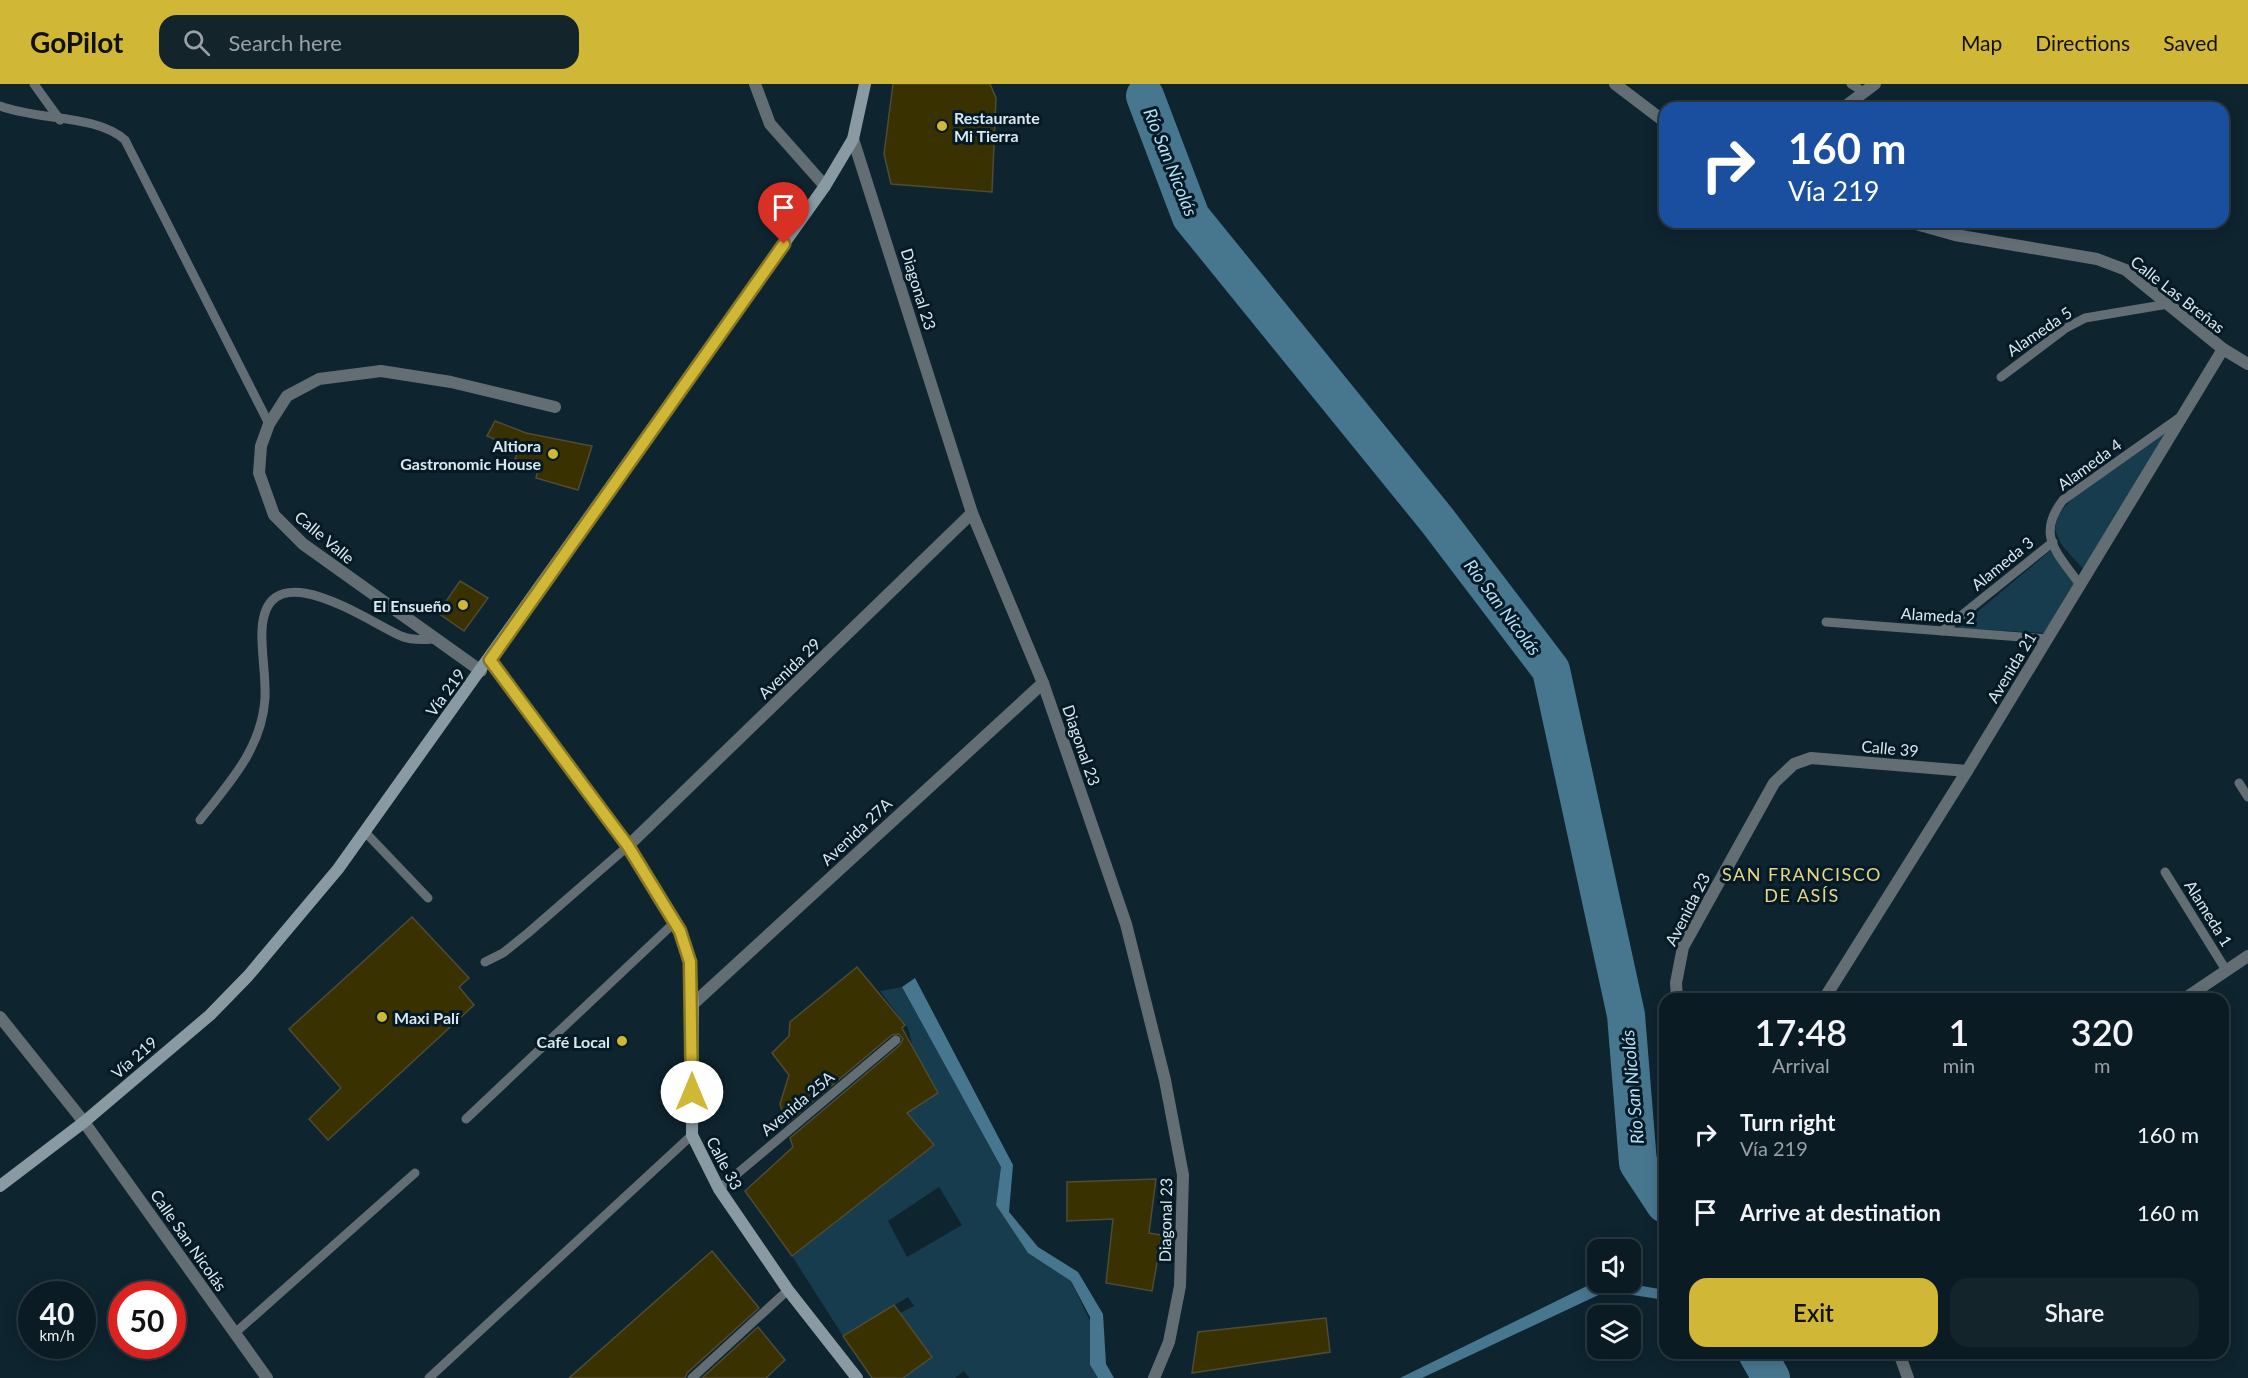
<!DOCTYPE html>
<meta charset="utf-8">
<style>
:root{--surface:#0a1b23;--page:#13242b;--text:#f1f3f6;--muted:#99a1a6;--line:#2a3941;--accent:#d1b736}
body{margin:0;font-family:Lato,sans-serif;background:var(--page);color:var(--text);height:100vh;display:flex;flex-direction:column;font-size:22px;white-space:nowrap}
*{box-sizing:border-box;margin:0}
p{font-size:20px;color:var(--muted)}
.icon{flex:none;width:33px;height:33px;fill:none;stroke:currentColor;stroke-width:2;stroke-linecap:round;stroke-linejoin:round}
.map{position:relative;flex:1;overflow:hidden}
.details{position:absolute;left:1659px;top:909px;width:570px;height:366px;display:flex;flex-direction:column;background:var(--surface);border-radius:18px;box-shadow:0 3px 15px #0003,0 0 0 2px var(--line)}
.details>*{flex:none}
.hud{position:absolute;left:1659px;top:18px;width:570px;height:126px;border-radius:18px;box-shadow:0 3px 15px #0003,0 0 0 2px var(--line);background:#1a4fa0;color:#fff;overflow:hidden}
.controls{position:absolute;left:1587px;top:1155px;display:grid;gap:12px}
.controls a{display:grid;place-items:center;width:54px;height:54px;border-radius:12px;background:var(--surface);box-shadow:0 3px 15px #0003,0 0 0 2px var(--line);font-size:30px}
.speed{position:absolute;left:18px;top:1197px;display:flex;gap:12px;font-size:30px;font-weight:700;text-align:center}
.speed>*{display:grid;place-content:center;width:78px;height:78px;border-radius:50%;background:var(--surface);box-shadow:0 3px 15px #0003,0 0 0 2px var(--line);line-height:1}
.speed small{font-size:15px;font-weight:400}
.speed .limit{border:9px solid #d22;background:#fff;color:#111}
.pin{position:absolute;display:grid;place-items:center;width:51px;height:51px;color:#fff;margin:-62px -26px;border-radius:50% 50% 50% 0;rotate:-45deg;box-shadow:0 0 6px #0007}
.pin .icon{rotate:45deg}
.me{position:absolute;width:66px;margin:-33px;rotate:0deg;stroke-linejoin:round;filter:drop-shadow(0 0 4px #0008)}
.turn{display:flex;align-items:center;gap:21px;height:126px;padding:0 30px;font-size:27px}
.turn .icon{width:78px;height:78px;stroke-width:2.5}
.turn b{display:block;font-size:42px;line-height:51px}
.eta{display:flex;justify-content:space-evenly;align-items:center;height:102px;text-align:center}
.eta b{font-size:36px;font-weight:600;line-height:42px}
.button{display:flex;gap:12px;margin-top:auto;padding:12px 30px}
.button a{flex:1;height:69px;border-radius:18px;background:var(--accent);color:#111;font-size:24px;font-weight:600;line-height:69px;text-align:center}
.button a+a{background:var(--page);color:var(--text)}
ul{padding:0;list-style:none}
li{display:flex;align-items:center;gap:18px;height:78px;padding:0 30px}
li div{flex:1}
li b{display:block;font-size:22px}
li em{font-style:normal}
header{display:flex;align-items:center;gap:36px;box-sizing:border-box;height:84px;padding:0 30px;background:var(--accent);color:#111}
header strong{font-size:28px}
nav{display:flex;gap:33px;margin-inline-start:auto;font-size:21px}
.search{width:420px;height:54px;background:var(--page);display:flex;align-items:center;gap:15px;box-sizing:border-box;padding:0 21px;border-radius:18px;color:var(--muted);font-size:22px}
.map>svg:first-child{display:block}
.green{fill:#163c4e;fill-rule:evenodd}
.water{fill:#47778f}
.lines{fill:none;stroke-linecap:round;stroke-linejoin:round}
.river{stroke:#47778f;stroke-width:38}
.building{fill:#3a3100;stroke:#4f4b35;stroke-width:1.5}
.lane{stroke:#636e74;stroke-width:9}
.street{stroke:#636e74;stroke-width:12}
.secondary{stroke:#899aa3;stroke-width:12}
.route-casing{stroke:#887723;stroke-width:15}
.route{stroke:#d1b736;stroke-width:10}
.poi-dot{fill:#d1b736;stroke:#051a25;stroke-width:2}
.labels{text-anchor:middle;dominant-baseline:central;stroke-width:6;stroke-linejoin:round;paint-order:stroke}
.poi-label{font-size:16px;font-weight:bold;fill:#dae8ef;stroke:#051a25;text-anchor:end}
.street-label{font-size:16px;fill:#dae8ef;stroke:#051a25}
.water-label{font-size:18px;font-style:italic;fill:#b3dff7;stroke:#051a25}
.neighbourhood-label{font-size:18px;letter-spacing:1.5px;fill:#e7d788;stroke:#051a25}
</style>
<header>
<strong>GoPilot</strong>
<div class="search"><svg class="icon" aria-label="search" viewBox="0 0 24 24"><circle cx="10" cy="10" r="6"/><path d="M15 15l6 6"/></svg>Search here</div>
<nav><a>Map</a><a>Directions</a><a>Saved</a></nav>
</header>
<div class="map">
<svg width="2248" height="1294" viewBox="0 0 2248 1294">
<rect width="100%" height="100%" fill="#0e242f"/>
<g class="green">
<polygon points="2167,348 2083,485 2061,460 2055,446 2057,432 2072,415"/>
<polygon points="2050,467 2074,499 2044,549 1958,544"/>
<path d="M902,903L1001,1083L996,1121L1028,1169L1071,1197L1090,1237V1281L1098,1294H969L964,1287L955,1294H903L900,1229L914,1222L908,1213L843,1252L792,1172L934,1061L907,1029L914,968L908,944L880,907ZM939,1103L962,1141L907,1173L888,1137Z"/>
</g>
<g class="water">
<polygon points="915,894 1013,1081 1009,1128 1038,1163 1078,1188 1103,1230 1106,1280 1114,1294 1098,1294 1090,1281 1090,1233 1071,1197 1028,1169 996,1121 1001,1083 902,903"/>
<polygon points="1597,1197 1625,1199 1665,1206 1665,1216 1607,1207 1422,1294 1400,1294"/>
</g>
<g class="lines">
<g class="river">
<polyline points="1145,12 1191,133 1437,436 1551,586 1626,931 1638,1079 1665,1120"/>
<polyline points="1757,1269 1771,1294"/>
</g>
</g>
<g class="building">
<polygon points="893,0 990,0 996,14 992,108 891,100 884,70"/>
<polygon points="495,337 526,349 592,362 578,406 536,394 538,386 528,384 529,378 515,375 518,366 487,352"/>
<polygon points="460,497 488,514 464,547 438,529"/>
<polygon points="412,833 469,894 459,903 474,921 328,1056 309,1035 341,1004 289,945"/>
<polygon points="857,883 905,941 902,944 938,1009 907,1029 934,1061 792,1172 745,1107 793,1063 790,1054 900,961 903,955 899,950 892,951 786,1040 780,1020 789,991 772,969 789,952 790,938"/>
<polygon points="1156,1095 1149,1149 1162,1151 1152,1207 1106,1199 1113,1135 1067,1137 1067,1098"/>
<polygon points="712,1167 759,1224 687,1289 685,1294 569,1294"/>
<polygon points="894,1221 932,1273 903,1294 872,1294 843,1252"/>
<polygon points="1326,1234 1330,1268 1192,1289 1198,1248"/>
<polygon points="758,1243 785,1276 766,1294 702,1294"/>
</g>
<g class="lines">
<g class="lane">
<polyline points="34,0 60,36"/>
<polyline points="1851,0 1864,8"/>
<path d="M0,22C39,37 96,30 125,56L269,340"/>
<polyline points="2001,293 2066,244 2085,234 2168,220"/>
<path d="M2080,501C2058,469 2035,452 2063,416L2179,334"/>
<polyline points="1826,538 2048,555"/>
<polyline points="1942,547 2053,458"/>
<polyline points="2239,699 2248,713"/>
<path d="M200,736C230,698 262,664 265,614C266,591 261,568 262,546C266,465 367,537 401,552C411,556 422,556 432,555"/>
<polyline points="365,748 428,814"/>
<polyline points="2165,788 2226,886"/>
<polyline points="485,878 503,869 528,849 628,762"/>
<polyline points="466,1035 675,838"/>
<polyline points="719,1105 896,956"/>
<polyline points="235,1249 415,1089"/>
<polyline points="429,1294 692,1051"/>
<polyline points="692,1294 788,1206"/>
</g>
<g class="street">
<polyline points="755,0 770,40 825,102"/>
<polyline points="1615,0 1665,38"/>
<polyline points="1843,24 1875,0"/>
<polyline points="853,55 972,429 1043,599 1126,840 1165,996 1183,1091 1180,1202 1169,1258 1154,1294"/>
<polyline points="1909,138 1955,151 2097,175 2126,186 2223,265 2248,280"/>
<polyline points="481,587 303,460 274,431 259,389 261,362 269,340 287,312 319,295 381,287 451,298 555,323"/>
<polyline points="628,762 972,429"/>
<polyline points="1677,915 1676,899 1683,863 1774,699 1794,680 1811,674 1967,687"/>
<polyline points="1824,915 1967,687 2223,265"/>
<polyline points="2184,915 2248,872"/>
<polyline points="693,920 1043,599"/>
<polyline points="0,933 84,1038 267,1294"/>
<polyline points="1899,1269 1908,1294"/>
</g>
<g class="secondary">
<polyline points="490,576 628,762 680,847 690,878 693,920 692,1051 719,1105 788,1206 857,1294"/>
<polyline points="0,1102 84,1038 210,931 248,892 338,785 825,102 853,55 865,0"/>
</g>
</g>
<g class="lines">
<defs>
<polyline id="route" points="692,1008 690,878 680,847 628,762 490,576 784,160"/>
</defs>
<use href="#route" class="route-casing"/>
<use href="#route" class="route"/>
</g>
<g class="poi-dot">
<circle cx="942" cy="42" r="6"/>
<circle cx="553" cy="370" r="6"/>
<circle cx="463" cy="521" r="6"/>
<circle cx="382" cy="933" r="6"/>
<circle cx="622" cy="957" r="6"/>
</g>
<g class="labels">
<g class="poi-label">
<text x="954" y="33" text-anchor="start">Restaurante<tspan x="954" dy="18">Mi Tierra</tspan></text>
<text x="541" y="361">Altiora<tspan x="541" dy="18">Gastronomic House</tspan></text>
<text x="451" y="521">El Ensueño</text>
<text x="394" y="933" text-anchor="start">Maxi Palí</text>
<text x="610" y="957">Café Local</text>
</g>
<g class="street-label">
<text transform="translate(919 205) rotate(73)">Diagonal 23</text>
<text transform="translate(2178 210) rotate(38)">Calle Las Breñas</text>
<text transform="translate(2039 247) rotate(-34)">Alameda 5</text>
<text transform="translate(2089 380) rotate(-36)">Alameda 4</text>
<text transform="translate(325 453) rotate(40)">Calle Valle</text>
<text transform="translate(2002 479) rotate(-39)">Alameda 3</text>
<text transform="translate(1938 531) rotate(4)">Alameda 2</text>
<text transform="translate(2011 583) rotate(-59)">Avenida 21</text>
<text transform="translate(789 584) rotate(-44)">Avenida 29</text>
<text transform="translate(445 608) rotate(-54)">Vía 219</text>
<text transform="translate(1082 661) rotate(71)">Diagonal 23</text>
<text transform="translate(1890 664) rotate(5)">Calle 39</text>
<text transform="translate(856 747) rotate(-43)">Avenida 27A</text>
<text transform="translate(1687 825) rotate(-63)">Avenida 23</text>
<text transform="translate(2209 829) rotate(58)">Alameda 1</text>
<text transform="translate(134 973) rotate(-41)">Vía 219</text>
<text transform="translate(797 1019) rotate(-40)">Avenida 25A</text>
<text transform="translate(725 1079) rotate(62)">Calle 33</text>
<text transform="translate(1165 1136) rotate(-89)">Diagonal 23</text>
<text transform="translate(189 1156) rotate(55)">Calle San Nicolás</text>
</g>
<g class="water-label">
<text transform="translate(1171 78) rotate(68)">Río San Nicolás</text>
<text transform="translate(1503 523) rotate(53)">Río San Nicolás</text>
<text transform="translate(1632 1003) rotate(-95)">Río San Nicolás</text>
</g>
<g class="neighbourhood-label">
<text x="1802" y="790">SAN FRANCISCO<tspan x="1802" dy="21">DE ASÍS</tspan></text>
</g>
</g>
</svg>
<div class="controls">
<a><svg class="icon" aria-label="sound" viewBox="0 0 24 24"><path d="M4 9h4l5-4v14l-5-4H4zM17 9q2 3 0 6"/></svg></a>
<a><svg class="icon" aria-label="layers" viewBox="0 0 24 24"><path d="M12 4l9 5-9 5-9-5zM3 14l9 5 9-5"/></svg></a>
</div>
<div class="speed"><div>40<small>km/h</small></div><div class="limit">50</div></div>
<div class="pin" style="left:784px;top:160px;background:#d93025"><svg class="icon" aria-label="arrive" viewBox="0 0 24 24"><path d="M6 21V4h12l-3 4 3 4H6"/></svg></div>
<svg class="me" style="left:692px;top:1008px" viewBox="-20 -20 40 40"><circle r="19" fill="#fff"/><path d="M0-13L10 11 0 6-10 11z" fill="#d1b736"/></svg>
<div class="hud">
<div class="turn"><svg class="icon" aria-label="right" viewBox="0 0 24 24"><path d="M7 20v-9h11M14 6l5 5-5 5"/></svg><div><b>160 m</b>Vía 219</div></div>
</div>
<section class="details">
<div class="eta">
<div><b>17:48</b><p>Arrival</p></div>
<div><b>1</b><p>min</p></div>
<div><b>320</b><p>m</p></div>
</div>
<ul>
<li><svg class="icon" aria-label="right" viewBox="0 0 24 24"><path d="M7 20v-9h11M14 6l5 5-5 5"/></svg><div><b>Turn right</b><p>Vía 219</p></div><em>160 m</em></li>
<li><svg class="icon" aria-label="arrive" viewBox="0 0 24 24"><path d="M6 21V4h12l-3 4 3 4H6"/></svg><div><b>Arrive at destination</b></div><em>160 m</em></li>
</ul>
<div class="button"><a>Exit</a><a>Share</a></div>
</section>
</div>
